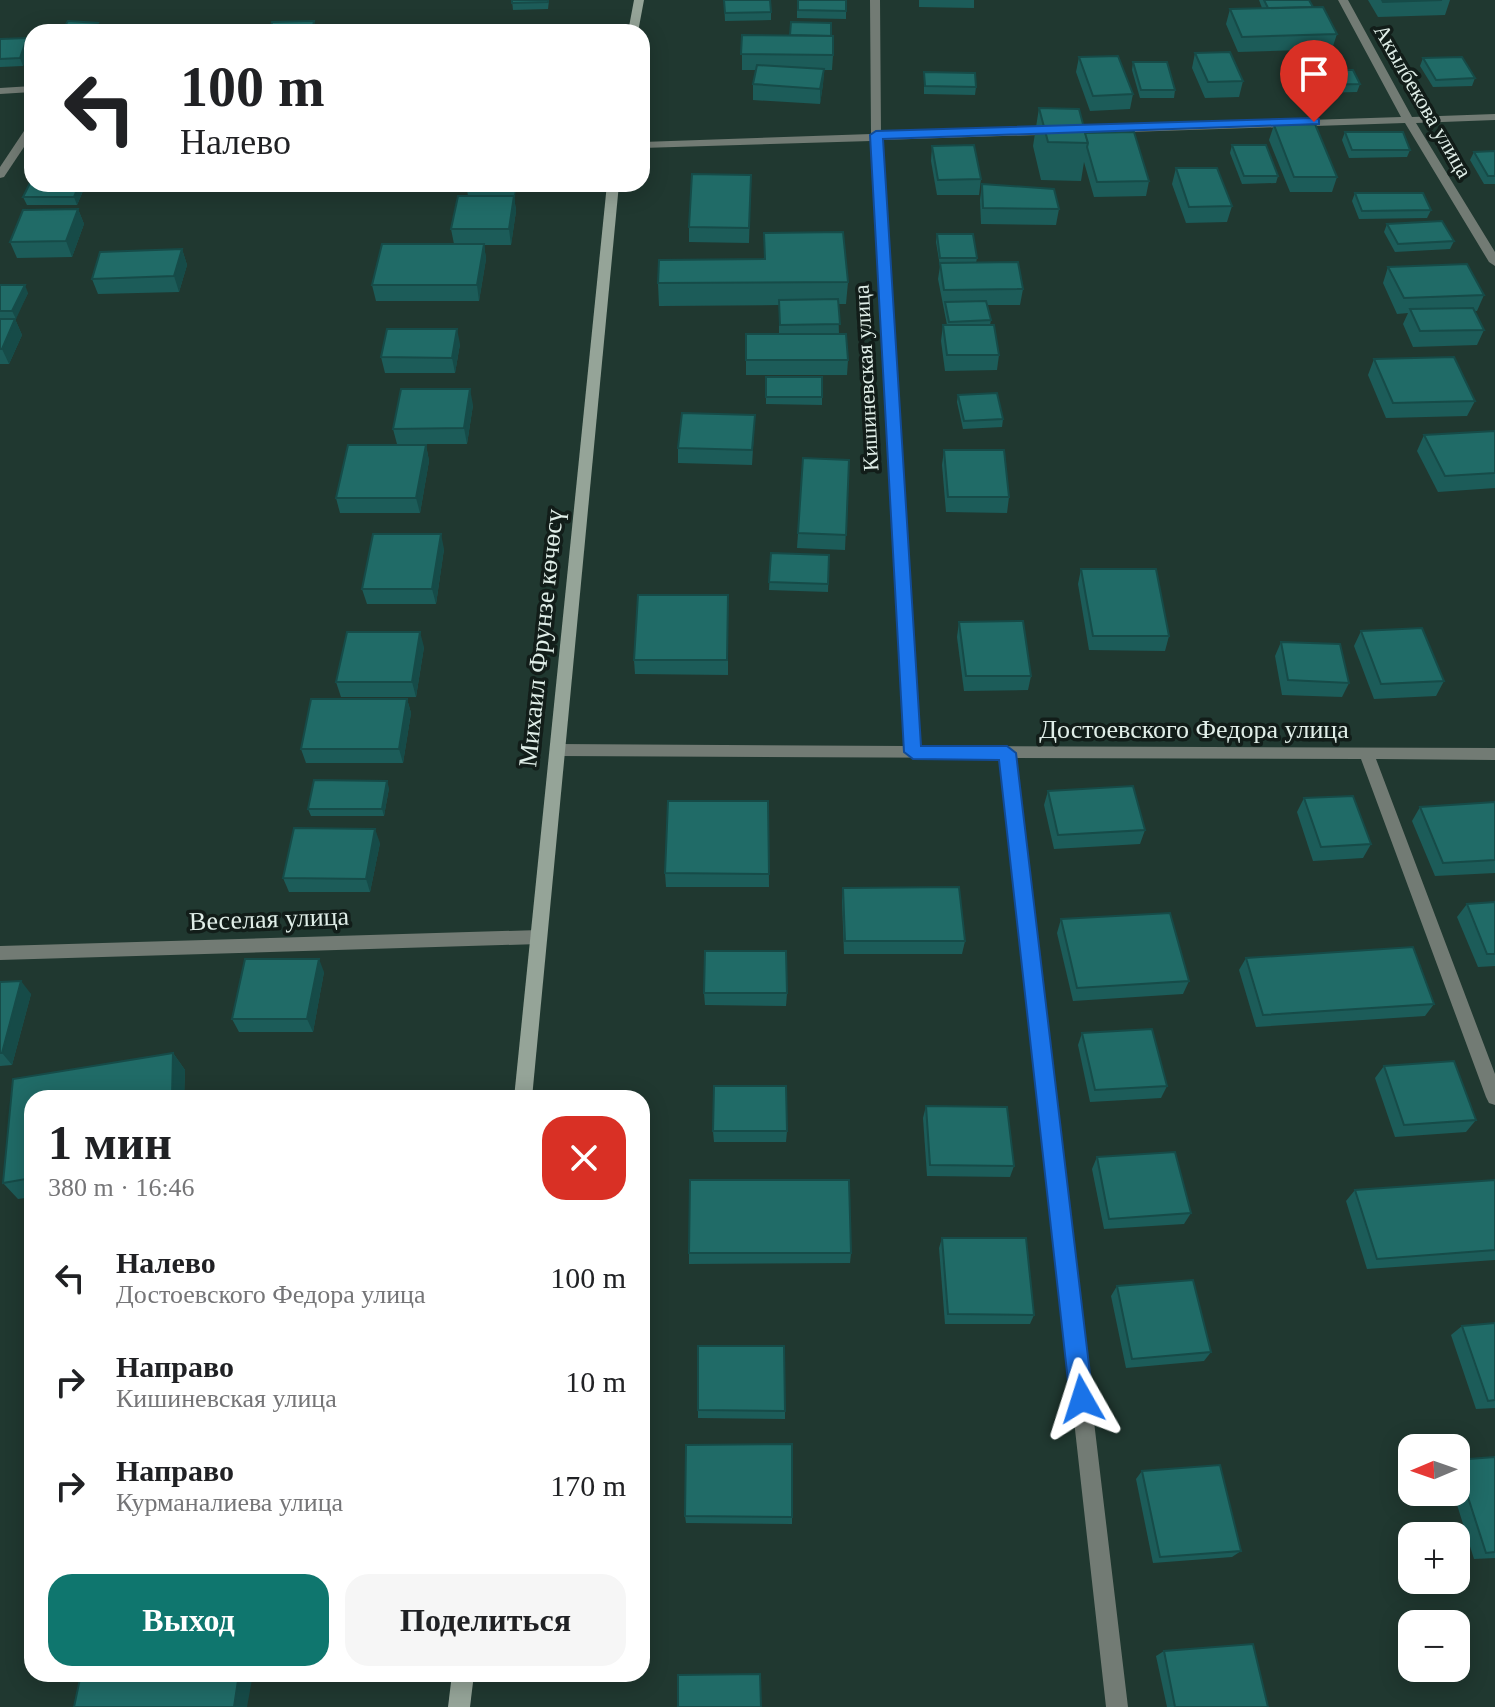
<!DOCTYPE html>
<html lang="ru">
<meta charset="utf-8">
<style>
:root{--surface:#fff;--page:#f6f6f6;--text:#202124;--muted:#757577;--accent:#0f766e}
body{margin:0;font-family:"Times New Roman",serif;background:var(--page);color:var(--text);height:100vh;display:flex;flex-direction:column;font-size:30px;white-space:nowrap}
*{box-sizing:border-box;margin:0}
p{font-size:26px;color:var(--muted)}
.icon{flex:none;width:44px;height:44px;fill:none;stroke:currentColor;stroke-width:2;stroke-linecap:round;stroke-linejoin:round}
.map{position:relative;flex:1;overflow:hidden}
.details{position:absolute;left:24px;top:1090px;width:626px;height:592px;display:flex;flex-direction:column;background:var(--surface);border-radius:24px;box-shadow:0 4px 20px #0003}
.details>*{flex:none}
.top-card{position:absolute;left:24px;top:24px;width:626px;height:168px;border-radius:24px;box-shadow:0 4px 20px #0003;background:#fff;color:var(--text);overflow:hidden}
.needle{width:52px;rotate:268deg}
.fabs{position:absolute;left:1398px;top:1434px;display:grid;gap:16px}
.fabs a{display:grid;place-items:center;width:72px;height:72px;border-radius:16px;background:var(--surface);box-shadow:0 4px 20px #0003;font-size:40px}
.pin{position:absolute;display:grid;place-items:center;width:68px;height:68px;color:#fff;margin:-82px -34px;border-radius:50% 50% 50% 0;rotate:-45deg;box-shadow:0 0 8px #0007}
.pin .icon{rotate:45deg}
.me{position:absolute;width:88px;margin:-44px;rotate:354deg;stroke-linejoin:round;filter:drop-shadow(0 0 6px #0008)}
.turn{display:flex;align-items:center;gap:28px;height:168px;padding:0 24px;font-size:36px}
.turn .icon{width:104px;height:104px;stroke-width:2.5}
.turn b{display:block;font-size:56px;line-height:68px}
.round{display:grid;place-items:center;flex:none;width:84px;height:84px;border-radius:24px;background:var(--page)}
.summary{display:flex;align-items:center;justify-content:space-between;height:136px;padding:0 24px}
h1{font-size:48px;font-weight:800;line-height:60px}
.primary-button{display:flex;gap:16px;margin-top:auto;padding:16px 24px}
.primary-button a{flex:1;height:92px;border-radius:24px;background:var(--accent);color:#fff;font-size:32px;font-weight:800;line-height:92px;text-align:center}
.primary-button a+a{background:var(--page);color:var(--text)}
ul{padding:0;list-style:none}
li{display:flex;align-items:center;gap:24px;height:104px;padding:0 24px}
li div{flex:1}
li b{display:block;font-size:30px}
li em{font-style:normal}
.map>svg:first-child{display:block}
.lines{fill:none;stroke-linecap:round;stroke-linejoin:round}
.minor{fill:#727b74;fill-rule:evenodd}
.secondary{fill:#95a498;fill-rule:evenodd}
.wall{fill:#1c5c59}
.shaded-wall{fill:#164b48}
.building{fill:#206b67;stroke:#164b48;stroke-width:2}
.route{fill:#1a73e8;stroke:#114b97;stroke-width:2}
.labels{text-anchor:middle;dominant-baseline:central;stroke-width:7;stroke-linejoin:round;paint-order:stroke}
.far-street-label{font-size:22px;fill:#e0eee8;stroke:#121d19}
.street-label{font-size:26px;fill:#e0eee8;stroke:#121d19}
</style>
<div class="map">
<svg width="1495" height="1707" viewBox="0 0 1495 1707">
<rect width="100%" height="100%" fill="#203830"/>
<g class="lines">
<g class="minor">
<polygon points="870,0 880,0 881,134 1401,117 1338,0 1348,0 1412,117 1495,114 1495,120 1416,123 1495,252 1495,266 1489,262 1405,123 882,140 920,746 1495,748 1495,760 1376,759 1495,1074 1495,1105 1489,1103 1486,1097 1361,759 1015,758 1128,1707 1106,1707 1000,758 558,756 550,750 558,744 905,746 871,141 642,148 642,142 871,134"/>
<polygon points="32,86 32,92 0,94 0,88"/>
<polygon points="32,124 32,135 4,177 0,178 0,167 28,125"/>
<polygon points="539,930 545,932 547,937 545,942 539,944 0,960 0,946"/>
</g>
<g class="secondary">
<polygon points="634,0 644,0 638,32 628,32"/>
<polygon points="607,184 619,184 532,1098 514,1098"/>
<polygon points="452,1674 474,1674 470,1707 448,1707"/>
</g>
</g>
<g class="wall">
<polygon points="512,0 549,0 548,9 513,10"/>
<polygon points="724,0 771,12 771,20 725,21"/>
<polygon points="797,0 846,11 846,19 797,18"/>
<polygon points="919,0 974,0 974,8 919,7"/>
<polygon points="1259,0 1309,0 1313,7 1337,34 1332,49 1238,52 1226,24 1230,9 1262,8"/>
<polygon points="1368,0 1450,0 1445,15 1378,17"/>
<polygon points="742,35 831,36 833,55 832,70 824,70 823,84 820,104 753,100 753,84 756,70 742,70"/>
<polygon points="27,38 30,46 23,66 0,67 0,39"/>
<polygon points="1195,53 1243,81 1239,97 1205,98 1192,68"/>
<polygon points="1079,57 1133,94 1130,109 1090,111 1076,72"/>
<polygon points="1423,58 1475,78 1472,86 1433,87 1420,66"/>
<polygon points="1133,62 1175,90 1174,98 1140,98 1132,70"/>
<polygon points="1312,70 1360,84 1357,92 1316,93 1310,78"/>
<polygon points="924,72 976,87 975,95 924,94"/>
<polygon points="1039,108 1085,133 1149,181 1146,196 1094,197 1084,162 1081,181 1041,180 1033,146"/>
<polygon points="1274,125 1337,177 1332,192 1290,192 1269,140"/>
<polygon points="1345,132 1410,150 1407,157 1349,158 1342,140"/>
<polygon points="1232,145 1278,176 1276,183 1242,184 1230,153"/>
<polygon points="932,146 981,179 979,195 937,195 931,161"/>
<polygon points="1495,151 1495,184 1484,184 1470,160 1474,152"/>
<polygon points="1176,168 1232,206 1227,222 1186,223 1172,184"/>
<polygon points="751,175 749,243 689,242 689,227"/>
<polygon points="32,184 86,184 77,205 27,205 23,197"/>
<polygon points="466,184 517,184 514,196 516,211 511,245 484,245 486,259 479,301 376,301 372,285 454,244 451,229 468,196"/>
<polygon points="982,184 1059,209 1056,225 981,224 980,200"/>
<polygon points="1355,193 1431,210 1427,218 1359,219 1352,201"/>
<polygon points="78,209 84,224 72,257 17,258 10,242"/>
<polygon points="1387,224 1454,241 1450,249 1395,252 1384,232"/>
<polygon points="764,233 848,282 846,304 838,304 839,334 848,360 847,375 746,375 746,334 779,334 779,305 659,306 658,283 764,259"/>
<polygon points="937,234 977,258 976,263 1023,289 1020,305 987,305 991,320 990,325 999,355 997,370 945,371 941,341 943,325 947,325 938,279 940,266 936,242"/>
<polygon points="182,249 187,265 179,292 98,294 92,279"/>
<polygon points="1388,267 1484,295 1477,311 1474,311 1484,330 1477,345 1413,347 1403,324 1408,313 1397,314 1383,283"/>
<polygon points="0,285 28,293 15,319 22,335 9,364 0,364"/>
<polygon points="460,344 455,373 385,373 381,357"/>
<polygon points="1374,359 1475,401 1467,416 1386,418 1368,375"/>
<polygon points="766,377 822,397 822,405 766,404"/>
<polygon points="958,395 1003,419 1002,427 963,429 957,402"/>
<polygon points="473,405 467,444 397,444 393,429"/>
<polygon points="755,415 752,465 678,463 678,448"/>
<polygon points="1495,431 1495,488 1438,492 1417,451 1424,435"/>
<polygon points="426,445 429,461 420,513 340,513 336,498"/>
<polygon points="944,450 1009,497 1007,513 946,512 942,465"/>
<polygon points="849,460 845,550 797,548 798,533"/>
<polygon points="444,549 436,604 367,604 362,589"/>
<polygon points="771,553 829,555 828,592 769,590"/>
<polygon points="1081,569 1169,636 1165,651 1089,650 1078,584"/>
<polygon points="728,595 728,675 635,674 634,660"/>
<polygon points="959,622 1031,676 1028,690 964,691 957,637"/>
<polygon points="1361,631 1444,681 1436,696 1374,699 1354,646"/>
<polygon points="1281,642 1349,683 1342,697 1282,695 1275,656"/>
<polygon points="424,647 416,697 341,697 336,682"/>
<polygon points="407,699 411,713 403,763 306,763 301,749"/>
<polygon points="389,788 384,816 311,816 308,809"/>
<polygon points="1048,791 1145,830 1140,844 1054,849 1044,805"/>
<polygon points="1304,798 1371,844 1363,858 1313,861 1297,812"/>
<polygon points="768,801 769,887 666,887 665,873"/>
<polygon points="1495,802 1495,873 1435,876 1412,821 1420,807"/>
<polygon points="380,843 370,892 289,892 283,878"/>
<polygon points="843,888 965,941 962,954 844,954 842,901"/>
<polygon points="1495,902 1495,966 1478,967 1457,917 1467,904"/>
<polygon points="1061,919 1189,981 1183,994 1073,1001 1057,933"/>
<polygon points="1246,958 1434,1004 1425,1016 1256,1027 1239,970"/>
<polygon points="324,972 313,1032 239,1032 232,1019"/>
<polygon points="0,982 31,994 12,1065 0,1066"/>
<polygon points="704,993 787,993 786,1006 705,1005"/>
<polygon points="1082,1033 1167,1086 1161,1098 1090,1102 1078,1045"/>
<polygon points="173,1053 185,1070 184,1098 32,1098 32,1197 18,1199 3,1183 13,1079"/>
<polygon points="1384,1066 1476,1120 1466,1132 1395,1137 1375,1078"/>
<polygon points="926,1106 1014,1166 1010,1177 927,1176 923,1118"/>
<polygon points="713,1131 787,1131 786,1142 714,1142"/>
<polygon points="1097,1157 1191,1213 1184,1224 1104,1229 1092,1169"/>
<polygon points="1495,1180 1495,1260 1367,1269 1346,1201 1355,1190"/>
<polygon points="942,1238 1034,1315 1030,1324 945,1324 939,1248"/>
<polygon points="689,1253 851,1253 850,1263 689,1264"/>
<polygon points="1117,1286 1211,1352 1204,1361 1126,1368 1111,1296"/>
<polygon points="1495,1323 1495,1408 1476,1409 1451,1335 1462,1326"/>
<polygon points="698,1410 785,1411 785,1419 698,1418"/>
<polygon points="1495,1457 1495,1558 1474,1559 1453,1492 1456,1492 1456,1460"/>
<polygon points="1142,1471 1241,1551 1232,1557 1153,1563 1136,1479"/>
<polygon points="685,1516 792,1517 792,1524 686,1523"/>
<polygon points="1164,1651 1268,1707 1167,1707 1156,1656"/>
</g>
<g class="shaded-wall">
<polygon points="314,21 317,32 312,32"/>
<polygon points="98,23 101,30 100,32 93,32"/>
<polygon points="27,38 30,46 23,66 20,58"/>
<polygon points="824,69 823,84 820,104 820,89"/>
<polygon points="79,184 86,184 77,205 74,197"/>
<polygon points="513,184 517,184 515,196"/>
<polygon points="514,196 516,211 511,245 509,229"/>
<polygon points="78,209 84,224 72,257 66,241"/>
<polygon points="484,244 486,259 479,301 477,285"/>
<polygon points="182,249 187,265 179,292 174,276"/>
<polygon points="25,285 28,293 16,319 12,311"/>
<polygon points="15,319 22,335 9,364 2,349"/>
<polygon points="457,329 460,344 455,373 452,358"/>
<polygon points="470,389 473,405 467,444 464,428"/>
<polygon points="426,445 429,461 420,513 416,498"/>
<polygon points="441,534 444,549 436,604 432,589"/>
<polygon points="420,632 424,647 416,697 412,682"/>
<polygon points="407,699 411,713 403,763 399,749"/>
<polygon points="387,781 389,788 384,816 382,809"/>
<polygon points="375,829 380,843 370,892 366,879"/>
<polygon points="319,959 324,972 313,1032 307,1019"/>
<polygon points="21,981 31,994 12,1065 2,1053"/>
<polygon points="173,1053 185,1070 184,1098 172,1098"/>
<polygon points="239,1674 253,1674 247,1707 234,1707"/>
</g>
<g class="building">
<polygon points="512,0 548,0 548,2 512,3"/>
<polygon points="724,0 770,0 771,12 725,13"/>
<polygon points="798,0 846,0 846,11 798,10"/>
<polygon points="1264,0 1309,0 1313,7 1268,8"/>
<polygon points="1382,0 1442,0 1383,2"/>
<polygon points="1323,7 1337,34 1242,37 1230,9"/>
<polygon points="68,21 98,23 93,32 61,32"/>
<polygon points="314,21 312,32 270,32 272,22"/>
<polygon points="791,22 831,23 831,36 790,35"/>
<polygon points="184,25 221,25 219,32 182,32"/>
<polygon points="497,28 530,28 529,32 496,32"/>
<polygon points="742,35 833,36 833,55 741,54"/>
<polygon points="27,38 20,58 0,59 0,39"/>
<polygon points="1230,52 1243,81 1208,82 1195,53"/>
<polygon points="1118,56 1133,94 1093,96 1079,57"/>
<polygon points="1462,57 1475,78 1436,80 1423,58"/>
<polygon points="1133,62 1167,62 1175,90 1141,90"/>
<polygon points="757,65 824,69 820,89 753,84"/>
<polygon points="1312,70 1353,70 1360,84 1318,85"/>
<polygon points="924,72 975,73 976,87 925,86"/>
<polygon points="1039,108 1079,109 1088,143 1048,142"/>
<polygon points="1315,124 1337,177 1294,177 1274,125"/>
<polygon points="1134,132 1149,181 1097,182 1087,147 1088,143 1085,133"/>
<polygon points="1345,132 1403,132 1410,150 1352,150"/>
<polygon points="974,145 981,179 938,180 932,146"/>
<polygon points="1232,145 1266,145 1278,176 1244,176"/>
<polygon points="1495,151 1495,176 1488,176 1474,152"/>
<polygon points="1176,168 1217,168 1232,206 1189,207"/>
<polygon points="692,174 751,175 749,228 689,227"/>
<polygon points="32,179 32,184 79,184 74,197 23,197"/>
<polygon points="982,184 1054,189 1059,209 983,208"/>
<polygon points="1355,193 1423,193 1431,210 1362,211"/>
<polygon points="458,196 514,196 509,229 451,229"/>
<polygon points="78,209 66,241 10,242 23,210"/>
<polygon points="1442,221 1454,241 1398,244 1387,224"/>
<polygon points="843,232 848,282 658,283 659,260 765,259 764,233"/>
<polygon points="937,234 973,234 977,258 940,258"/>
<polygon points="382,244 484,244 477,285 372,285"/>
<polygon points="182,249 174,276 92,279 100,252"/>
<polygon points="1018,262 1023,289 944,290 940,263"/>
<polygon points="1467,264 1484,295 1404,298 1388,267"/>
<polygon points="0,285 25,285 12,311 0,311"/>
<polygon points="838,299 840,324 780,325 779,300"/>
<polygon points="986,301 991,320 949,322 945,302"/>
<polygon points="1473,308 1484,330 1420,331 1410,309"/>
<polygon points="0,319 15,319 2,349 0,349"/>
<polygon points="943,325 994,325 999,355 947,355"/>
<polygon points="387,329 457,329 452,358 381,357"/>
<polygon points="746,334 846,334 848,360 746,360"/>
<polygon points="1454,357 1475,401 1393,403 1374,359"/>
<rect x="766" y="377" width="56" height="20"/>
<polygon points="401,389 470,389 464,428 393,429"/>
<polygon points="997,393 1003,419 964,421 958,395"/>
<polygon points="682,413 755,415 752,450 678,448"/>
<polygon points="1495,431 1495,473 1445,476 1424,435"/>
<polygon points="348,445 426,445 416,498 336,498"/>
<polygon points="944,450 1004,450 1009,497 948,497"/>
<polygon points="803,458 849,460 846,535 798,533"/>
<polygon points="373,534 441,534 432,589 362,589"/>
<polygon points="771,553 829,555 828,584 769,582"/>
<polygon points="1081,569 1156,569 1169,636 1093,636"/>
<polygon points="638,595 728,595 727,660 634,660"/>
<polygon points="1023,621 1031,676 966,676 959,622"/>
<polygon points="1422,628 1444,681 1381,684 1361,631"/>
<polygon points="347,632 420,632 412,682 336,682"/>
<polygon points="1281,642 1340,644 1349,683 1288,680"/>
<polygon points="311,699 407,699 399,749 301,749"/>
<polygon points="314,780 387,781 382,809 308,809"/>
<polygon points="1133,786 1145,830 1058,835 1048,791"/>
<polygon points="1353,796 1371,844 1321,847 1304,798"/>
<polygon points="668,801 768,801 769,874 665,873"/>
<polygon points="1495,802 1495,860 1443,863 1420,807"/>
<polygon points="294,828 375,829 366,879 283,878"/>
<polygon points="959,887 965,941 845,941 843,888"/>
<polygon points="1495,902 1495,954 1487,954 1467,904"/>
<polygon points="1170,913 1189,981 1077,988 1061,919"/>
<polygon points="1413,947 1434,1004 1263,1015 1246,958"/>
<polygon points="705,951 786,951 787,993 704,993"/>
<polygon points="245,959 319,959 307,1019 232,1019"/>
<polygon points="21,981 2,1053 0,1053 0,982"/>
<polygon points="1152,1029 1167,1086 1095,1090 1082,1033"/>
<polygon points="173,1053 172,1098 32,1098 32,1178 3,1183 13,1079"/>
<polygon points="1454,1061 1476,1120 1404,1125 1384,1066"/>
<polygon points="714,1086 786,1086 787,1131 713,1131"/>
<polygon points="926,1106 1007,1107 1014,1166 930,1165"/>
<polygon points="1175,1152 1191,1213 1109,1219 1097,1157"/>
<polygon points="690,1180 849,1180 851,1253 689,1253"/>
<polygon points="1495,1180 1495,1250 1377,1259 1355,1190"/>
<polygon points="942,1238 1026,1238 1034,1315 948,1314"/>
<polygon points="1193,1280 1211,1352 1132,1359 1117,1286"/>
<polygon points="1495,1323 1495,1400 1488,1401 1462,1326"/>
<polygon points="698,1346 784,1346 785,1411 698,1410"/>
<polygon points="792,1444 792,1517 685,1516 686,1445"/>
<polygon points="1495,1457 1495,1552 1486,1553 1456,1460"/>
<polygon points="1220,1465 1241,1551 1160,1557 1142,1471"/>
<polygon points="1253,1644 1268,1707 1175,1707 1164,1651"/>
<polygon points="81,1674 239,1674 234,1707 74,1707"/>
<polygon points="760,1674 761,1707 678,1707 678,1675"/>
</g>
<polygon class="route" points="1314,118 1319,119 1319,124 883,139 921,746 1007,746 1016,753 1093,1399 1090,1407 1082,1411 1074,1407 1070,1399 999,760 913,759 904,752 870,135 876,131"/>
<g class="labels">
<g class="far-street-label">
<text transform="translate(1423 101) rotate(60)">Акылбекова улица</text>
<text transform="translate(866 378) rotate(-93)">Кишиневская улица</text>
</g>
<g class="street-label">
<text transform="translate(541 638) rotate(-84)">Михаил Фрунзе көчөсү</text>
<text x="1194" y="729">Достоевского Федора улица</text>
<text transform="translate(269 919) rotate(-2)">Веселая улица</text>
</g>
</g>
</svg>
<div class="fabs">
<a><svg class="needle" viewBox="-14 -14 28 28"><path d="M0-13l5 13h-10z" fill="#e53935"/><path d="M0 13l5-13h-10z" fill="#757577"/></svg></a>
<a>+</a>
<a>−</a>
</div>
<div class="pin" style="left:1314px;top:122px;background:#d93025"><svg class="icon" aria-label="arrive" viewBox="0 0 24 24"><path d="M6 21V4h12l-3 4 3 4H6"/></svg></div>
<svg class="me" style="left:1082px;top:1399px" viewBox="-20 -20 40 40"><path d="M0-17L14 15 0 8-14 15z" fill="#1a73e8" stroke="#fff" stroke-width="4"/></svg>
<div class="top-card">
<div class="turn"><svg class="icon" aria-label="left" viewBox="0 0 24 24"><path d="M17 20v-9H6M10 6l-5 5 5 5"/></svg><div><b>100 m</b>Налево</div></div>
</div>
<section class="details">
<div class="summary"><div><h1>1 мин</h1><p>380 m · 16:46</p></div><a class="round" style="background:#d93025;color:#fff"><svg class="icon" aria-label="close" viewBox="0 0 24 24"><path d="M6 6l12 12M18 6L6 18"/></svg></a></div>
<ul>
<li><svg class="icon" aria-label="left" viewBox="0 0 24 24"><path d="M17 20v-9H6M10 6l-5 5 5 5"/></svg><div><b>Налево</b><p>Достоевского Федора улица</p></div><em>100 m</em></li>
<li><svg class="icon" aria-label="right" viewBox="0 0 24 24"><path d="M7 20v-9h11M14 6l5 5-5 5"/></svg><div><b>Направо</b><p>Кишиневская улица</p></div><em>10 m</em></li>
<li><svg class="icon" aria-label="right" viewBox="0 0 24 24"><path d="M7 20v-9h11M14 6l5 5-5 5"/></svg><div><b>Направо</b><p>Курманалиева улица</p></div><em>170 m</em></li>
</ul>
<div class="primary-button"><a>Выход</a><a>Поделиться</a></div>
</section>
</div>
